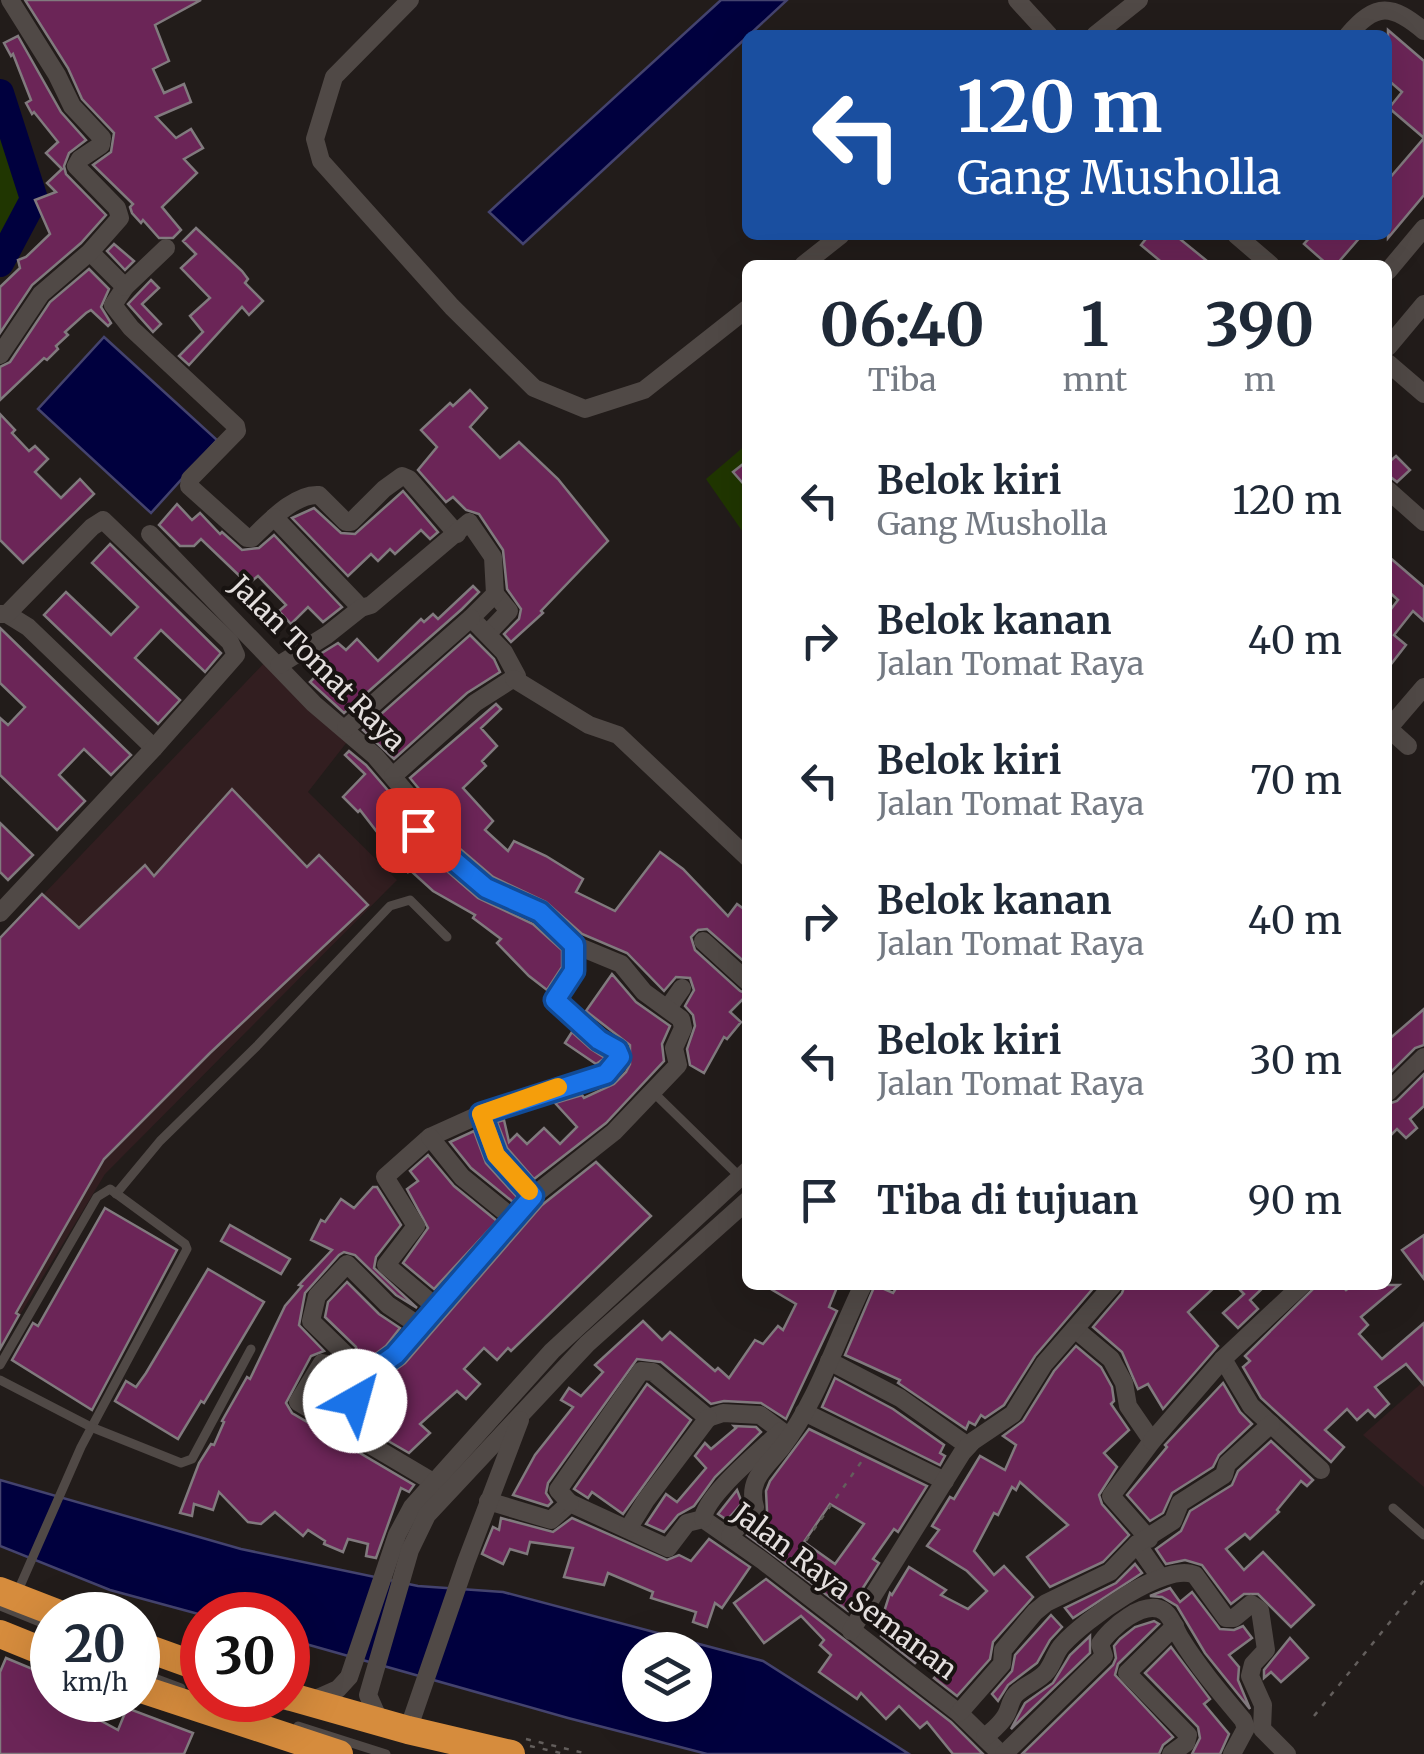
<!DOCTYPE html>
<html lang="id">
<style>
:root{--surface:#fff;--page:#f2f2f3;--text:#1f2937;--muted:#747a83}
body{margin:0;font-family:Merriweather,serif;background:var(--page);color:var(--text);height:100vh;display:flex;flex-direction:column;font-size:38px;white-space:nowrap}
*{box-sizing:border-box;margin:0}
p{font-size:32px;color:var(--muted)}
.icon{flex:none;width:55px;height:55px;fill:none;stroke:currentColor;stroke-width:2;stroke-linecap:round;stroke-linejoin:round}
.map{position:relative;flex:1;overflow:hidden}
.drawer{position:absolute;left:742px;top:260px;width:650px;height:1030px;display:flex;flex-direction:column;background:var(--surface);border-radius:15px;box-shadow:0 10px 40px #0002}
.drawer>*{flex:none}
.banner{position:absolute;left:742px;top:30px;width:650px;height:210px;border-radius:15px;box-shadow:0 10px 40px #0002;background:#1a4fa0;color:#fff;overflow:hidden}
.tools{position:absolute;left:622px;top:1632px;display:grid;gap:20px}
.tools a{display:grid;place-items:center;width:90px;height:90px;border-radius:50%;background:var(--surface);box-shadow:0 10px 40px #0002;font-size:50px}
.speed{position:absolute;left:30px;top:1592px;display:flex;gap:20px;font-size:50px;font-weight:700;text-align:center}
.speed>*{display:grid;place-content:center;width:130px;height:130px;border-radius:50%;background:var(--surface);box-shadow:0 10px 40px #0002;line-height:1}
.speed small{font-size:25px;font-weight:400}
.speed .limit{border:15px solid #d22;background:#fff;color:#111}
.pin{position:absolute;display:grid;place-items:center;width:85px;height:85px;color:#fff;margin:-42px;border-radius:20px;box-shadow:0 5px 15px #0006}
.me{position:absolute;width:110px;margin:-55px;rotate:38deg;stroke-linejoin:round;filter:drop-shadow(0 0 8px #0008)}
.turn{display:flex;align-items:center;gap:35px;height:210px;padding:0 50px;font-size:45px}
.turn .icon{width:130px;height:130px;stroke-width:2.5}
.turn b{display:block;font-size:70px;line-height:85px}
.eta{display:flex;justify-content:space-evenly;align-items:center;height:170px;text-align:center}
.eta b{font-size:60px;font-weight:700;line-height:70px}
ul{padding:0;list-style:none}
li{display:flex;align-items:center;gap:30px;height:140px;padding:0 50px}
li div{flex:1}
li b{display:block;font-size:38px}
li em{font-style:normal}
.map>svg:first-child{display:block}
.industrial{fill:#321e20}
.green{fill:#203601}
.water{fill:#00003e;stroke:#44436e;stroke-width:2.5;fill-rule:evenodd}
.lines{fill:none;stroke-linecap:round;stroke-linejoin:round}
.river{stroke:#00003e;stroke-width:28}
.building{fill:#6b2557;stroke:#817a7e;stroke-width:2.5;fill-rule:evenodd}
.path{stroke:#635e5c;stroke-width:2.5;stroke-dasharray:5 8;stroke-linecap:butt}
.service{stroke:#504946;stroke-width:9}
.minor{stroke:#504946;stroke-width:18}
.trunk{stroke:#d68c3d;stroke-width:28}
.route-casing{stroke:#114b97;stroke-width:25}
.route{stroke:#1a73e8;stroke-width:18}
.slow{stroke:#f59e0b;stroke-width:18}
.labels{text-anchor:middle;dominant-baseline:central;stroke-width:8;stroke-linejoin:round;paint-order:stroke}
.street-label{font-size:28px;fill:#e4dfde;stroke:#181311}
</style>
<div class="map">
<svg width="1424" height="1754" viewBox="0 0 1424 1754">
<rect width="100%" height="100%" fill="#221c1a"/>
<g class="industrial">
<polygon points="268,659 347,742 308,792 397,880 105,1174 0,1348 0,940"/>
<polygon points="1424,1381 1424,1487 1363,1435"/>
</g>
<g class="green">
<polygon points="7,124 24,178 17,225 0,253 0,125"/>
<polygon points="747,444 747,538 706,479"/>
</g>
<g class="water">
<polygon points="721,0 787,0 523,244 489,212"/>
<polygon points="104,337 217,440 151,513 38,409"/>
<path d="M0,1480L241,1549L418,1586L503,1592L763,1661L909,1754H707L568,1718L288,1639V1615H202L110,1590L0,1546ZM640,1650H695V1705H640Z"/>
</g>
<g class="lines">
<polyline class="river" points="0,93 34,199 0,263"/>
</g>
<g class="building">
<polygon points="25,0 201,0 155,25 169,61 153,69 164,93 184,84 191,102 156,117 176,138 191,129 203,148 184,159 197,173 162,207 181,230 173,238 159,238 143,220 141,223 132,213 130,207 133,204 93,165 111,152 114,133 82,99 68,68"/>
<polygon points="1388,30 1424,61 1424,195 1388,238 1388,180 1424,138 1389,108 1402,92 1388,80"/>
<polygon points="18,36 61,112 86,140 69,153 64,166 66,174 106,215 81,243 32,285 0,333 0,287 20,268 18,260 26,257 50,234 35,200 56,192 47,183 62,169 46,153 58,142 34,112 32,114 26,103 31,100 20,72 13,54 11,56 4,43"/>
<polygon points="196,228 242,271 248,279 245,283 263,301 249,315 242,307 189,365 179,356 203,332 190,316 210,298 181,268 196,254 183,241"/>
<polygon points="1149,235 1175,235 1212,265 1165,265 1141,245"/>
<polygon points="1312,235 1362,235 1336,265 1328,265 1304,244"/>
<polygon points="114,244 134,261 125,270 107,251"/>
<polygon points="89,269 109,289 101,307 111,323 108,326 91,310 86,313 65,332 68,335 56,346 58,349 47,360 44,358 0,400 0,367 10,362 50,302"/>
<polygon points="151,280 159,288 142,304 161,324 153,332 128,304"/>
<polygon points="470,390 487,408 470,427 500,458 519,442 558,479 608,541 541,611 543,613 511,642 504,634 519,619 521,609 507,589 503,550 479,514 466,510 453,497 446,502 418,470 437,447 421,430 450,403 453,406"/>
<polygon points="0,414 15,430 12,433 29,451 35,446 48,459 35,472 61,498 80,479 94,494 23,563 0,540"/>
<polygon points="1396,456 1410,470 1397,482 1388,475 1388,463"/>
<polygon points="748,460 748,489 733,472"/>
<polygon points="403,491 438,532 430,539 421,530 395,554 390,549 378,561 371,554 348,576 292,518 314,508 341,533 355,534"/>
<polygon points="177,504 192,520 200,513 220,534 222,532 242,550 259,548 274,535 342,607 323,622 308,607 291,624 279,611 286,605 258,576 248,584 201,539 194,546 180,546 159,525"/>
<polygon points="110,544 221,653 205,672 161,630 135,658 180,700 158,724 44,615 66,592 111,635 138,607 92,563"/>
<polygon points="1388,556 1424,587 1424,621 1413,611 1394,635 1406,645 1388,668 1388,613 1398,600 1388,591"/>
<polygon points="473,586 479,592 462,609 344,713 310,682 316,676 304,664 338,643 346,650 357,639 378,661 421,619 424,622 433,614 438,619"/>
<polygon points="0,628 131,755 111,775 84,749 59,775 85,801 57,830 0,775 0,718 8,725 25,707 0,683"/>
<polygon points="470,635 494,659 500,672 467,693 394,759 363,730"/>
<polygon points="496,704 501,709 481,728 497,746 482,761 486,766 463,788 493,821 485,830 508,851 514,841 546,856 583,879 576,892 615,911 660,852 683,869 728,916 737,904 748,912 748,965 707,929 698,930 691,937 695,950 740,991 748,994 730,1012 741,1022 727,1039 724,1037 704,1073 690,1065 687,1049 695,1026 693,1015 685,1006 694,990 690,978 676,977 664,991 627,953 582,934 546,902 493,877 432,825 436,814 434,807 410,778"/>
<polygon points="349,751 366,765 409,815 404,828 410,839 478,898 533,924 562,950 562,967 547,990 529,976 497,943 501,939 473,918 475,915 433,891 410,870 408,872 360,810 358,812 343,797 365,774 345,755"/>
<polygon points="232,789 307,867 319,855 368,905 210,1053 104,1159 16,1313 19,1315 0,1349 0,938 42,894 79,928 145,865 154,876"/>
<polygon points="0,823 33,855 8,880 0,872"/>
<polygon points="612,974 636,1002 670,1026 662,1044 664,1061 606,1123 534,1179 507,1148 497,1122 504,1120 509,1142 517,1134 527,1144 544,1128 560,1144 577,1127 555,1103 582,1095 584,1098 614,1084 626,1072 630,1064 630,1045 586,1011"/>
<polygon points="1424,1009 1424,1045 1415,1048 1388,1075 1388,1040"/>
<polygon points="572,1032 591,1049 605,1058 596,1064 565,1043"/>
<polygon points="1424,1074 1424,1106 1410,1119 1417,1128 1406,1138 1397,1129 1388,1138 1388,1104 1397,1101"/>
<polygon points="474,1131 486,1163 517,1197 513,1202 471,1168 450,1142"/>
<polygon points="428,1155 454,1186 497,1221 434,1289 403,1263 428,1228 407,1189 418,1181 410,1171"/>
<polygon points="596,1162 651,1216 511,1351 508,1348 497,1360 484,1348 464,1369 480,1384 466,1399 457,1391 420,1424 430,1433 409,1453 357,1423 375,1384 405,1363 542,1205"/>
<polygon points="373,1187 377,1187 401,1225 376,1257 374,1268 417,1308 396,1295 355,1255 344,1252 339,1255 305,1293 299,1325 324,1351 311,1356 286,1403 292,1413 414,1485 409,1492 401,1488 376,1558 366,1556 368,1544 348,1539 343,1552 324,1544 325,1541 308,1530 303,1536 275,1512 261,1524 248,1522 219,1492 213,1510 194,1504 192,1516 180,1513 199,1463 211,1444 214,1445 224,1422 222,1421 247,1377 250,1379 285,1306 302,1286 299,1285 332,1250 311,1240 321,1220 325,1222 341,1199 354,1208"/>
<polygon points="105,1208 177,1250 92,1410 12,1360 33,1323 38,1326"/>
<polygon points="230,1225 290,1259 281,1274 221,1241"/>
<polygon points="1424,1235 1424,1279 1402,1250"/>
<polygon points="208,1269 264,1302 204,1403 201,1401 178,1439 115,1401 126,1381 136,1387 146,1373"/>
<polygon points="347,1282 379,1314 400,1328 386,1346 354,1370 336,1410 315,1398 328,1377 343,1377 359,1360 356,1347 325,1317 328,1302"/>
<polygon points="764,1285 838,1285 829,1307 837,1311 786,1419 761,1403 724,1401 711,1404 661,1362 637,1359 548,1483 546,1493 552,1502 548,1506 513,1495 535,1455 573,1407 561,1400 569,1388 581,1396 603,1372 595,1365 643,1321 662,1340 670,1332 715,1371 718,1368 729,1378 755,1340 763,1344 778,1326 783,1330 796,1304"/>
<polygon points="875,1285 893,1293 898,1285 1096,1285 1035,1356 1004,1405 985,1418 981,1415 975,1425 969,1422 966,1429 898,1383 900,1380 845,1355"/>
<polygon points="1125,1285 1217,1285 1188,1312 1218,1346 1163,1409 1148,1384 1138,1389 1122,1352 1093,1327 1122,1293"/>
<polygon points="1235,1285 1266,1285 1250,1300 1258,1309 1238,1328 1223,1313 1244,1294"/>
<polygon points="1317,1285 1341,1285 1346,1290 1353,1285 1399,1285 1361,1317 1368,1325 1359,1334 1382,1359 1424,1323 1424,1385 1406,1364 1375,1387 1389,1404 1375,1417 1368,1410 1357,1420 1347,1409 1325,1430 1344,1447 1331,1462 1261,1398 1243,1367 1250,1361 1245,1356"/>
<polygon points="1076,1346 1101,1367 1112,1387 1114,1401 1111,1404 1129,1430 1104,1453 1117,1467 1099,1495 1102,1504 1129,1535 1103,1562 1050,1587 1027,1557 1068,1525 1020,1482 1016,1490 1012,1487 998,1515 994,1513 974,1551 994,1575 1004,1566 1033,1597 993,1642 990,1659 957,1696 934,1678 942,1669 925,1653 915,1663 881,1636 890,1624 882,1618 890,1593 892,1595 909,1567 946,1590 941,1595 968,1609 987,1591 967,1571 927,1546 939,1530 932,1526 950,1497 954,1499 980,1456 1005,1470 1016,1445 1003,1436 1023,1421 1054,1371"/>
<polygon points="835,1378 893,1409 944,1445 940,1453 945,1456 940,1465 822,1407"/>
<polygon points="1223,1383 1240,1412 1252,1424 1219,1455 1213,1467 1172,1493 1163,1513 1150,1521 1127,1495 1167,1447 1165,1445"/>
<polygon points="647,1384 691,1420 623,1514 592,1492 588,1498 574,1489"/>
<polygon points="734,1426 756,1427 761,1432 715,1477 694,1506 678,1515 664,1532 646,1524 666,1494 677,1502 706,1468 695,1456 705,1443 711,1449 736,1428"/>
<path d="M809,1429L927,1486L898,1532L894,1529L873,1559L879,1563L848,1611L747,1535L767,1511L766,1491L770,1481ZM830,1504L864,1524L835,1564L804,1542Z"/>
<polygon points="1271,1441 1313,1480 1307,1486 1301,1481 1277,1510 1279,1512 1250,1539 1245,1534 1226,1549 1244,1570 1263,1552 1314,1605 1291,1627 1258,1594 1244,1594 1231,1604 1202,1565 1185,1560 1166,1564 1156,1549 1181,1531 1190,1511 1232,1485 1238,1471"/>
<polygon points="737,1490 742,1503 727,1520 718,1514"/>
<polygon points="501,1518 553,1532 572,1518 667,1560 679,1555 691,1561 709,1539 750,1567 722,1608 715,1603 707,1627 693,1622 696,1612 651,1598 653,1592 608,1573 604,1585 564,1577 573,1548 530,1542 527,1554 510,1549 503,1564 482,1554 493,1527 499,1530"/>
<polygon points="1135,1564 1142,1573 1073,1618 1065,1608 1116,1583"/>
<polygon points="766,1579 951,1722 983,1754 953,1754 927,1722 920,1728 899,1706 886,1719 861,1693 857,1699 819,1672 831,1655 820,1645 824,1640 801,1616 764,1643 734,1603"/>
<polygon points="1170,1588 1180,1602 1192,1592 1220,1629 1234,1630 1243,1626 1252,1638 1229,1655 1239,1667 1238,1680 1250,1709 1205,1653 1177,1606 1162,1597 1150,1596"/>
<polygon points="1051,1615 1062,1627 1050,1640 1037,1663 1008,1685 998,1701 992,1694 1012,1671 1015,1655"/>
<polygon points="1154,1621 1159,1624 1118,1664 1115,1675 1173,1737 1163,1745 1159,1754 1022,1754 1113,1665 1116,1658 1114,1646 1120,1639 1135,1627"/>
<polygon points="1090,1636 1090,1653 1011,1729 1025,1703 1053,1683 1070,1655"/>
<polygon points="1290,1638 1308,1658 1281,1682 1271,1672 1264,1678 1264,1670"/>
<polygon points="1171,1647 1210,1699 1204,1704 1229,1734 1220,1754 1192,1754 1200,1738 1198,1727 1145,1673"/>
<polygon points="6,1658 52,1677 52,1700 76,1700 72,1705 118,1730 127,1708 193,1733 184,1754 0,1754 0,1672"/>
</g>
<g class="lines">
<g class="path">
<polyline points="791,1562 864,1458"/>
<polyline points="1314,1716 1424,1580"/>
<polyline points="526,1739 588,1754"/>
<polyline points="530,1746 565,1754"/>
</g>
<g class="service">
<polyline points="653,1092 740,1177"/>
<polyline points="116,1194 160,1141 257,1046 390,906 410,900 447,937"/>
<polyline points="0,1365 97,1197 110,1189 185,1244 187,1249 81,1447 17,1593"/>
<polyline points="0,1380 91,1427 181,1463 192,1459 251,1349"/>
<polyline points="1393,1508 1424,1535"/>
<polyline points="0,1606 52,1627"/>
<polyline points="138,1672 181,1688"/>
<polyline points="266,1700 287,1706"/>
<polyline points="298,1726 386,1754"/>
</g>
<g class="minor">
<polyline points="410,0 334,77 315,139 321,161 452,307 534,388 585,409 644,390 748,308"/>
<polyline points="1017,0 1049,35"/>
<polyline points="1095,35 1139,0"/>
<path d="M1348,35C1376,2 1392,4 1424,31"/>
<polyline points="1236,235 1271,265"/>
<path d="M90,252L125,287L113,305L131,328L236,426L237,431L190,479L189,486L247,538H252C269,522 295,493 319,495L346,522H351L384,489L402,476L409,479L457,534"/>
<polyline points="803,265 841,235"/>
<polyline points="1388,271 1424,228"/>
<polyline points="125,287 166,248"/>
<polyline points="1388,347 1424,304"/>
<polyline points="0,355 41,294 90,252 120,218 117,208 76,166 80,159 101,145 102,138 72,106 57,75 10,0"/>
<polyline points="1388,363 1424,394"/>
<polyline points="1388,490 1424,522"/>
<polyline points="274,517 361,608"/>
<polyline points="150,534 314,704 375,756 424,814 416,827 418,830 486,888 540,913 575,945 574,971 555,1000 599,1040 619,1052 618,1063 606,1074 481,1114 430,1137 385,1177 416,1226 386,1265 436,1307"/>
<polyline points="0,614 7,614 28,627 154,748"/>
<polyline points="488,633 509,611 495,594"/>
<polyline points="279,665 327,635 361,608 371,605 469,522 493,557 495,594 471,618 504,652 517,676 475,703 393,776"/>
<polyline points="514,679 589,725 618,735 748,858"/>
<polyline points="346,728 471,618"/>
<polyline points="1388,728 1408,746"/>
<polyline points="1388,729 1424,687"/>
<polyline points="0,913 154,748 236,655 230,642 103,520 92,527 7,614"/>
<polyline points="703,941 748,982"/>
<polyline points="668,1008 682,988"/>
<polyline points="1388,1092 1424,1057"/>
<polyline points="481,1114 496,1155 533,1196 614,1132 678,1065 674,1048 683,1028 681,1019 644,992 621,964 575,945"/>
<polyline points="430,1137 462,1177 515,1220"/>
<polyline points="418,1325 388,1305 347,1264 317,1296 311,1321 347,1356 338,1366 322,1363 298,1402 433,1482"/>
<polyline points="1075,1329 1111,1359 1124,1383 1128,1406 1152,1441 1111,1496 1149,1539"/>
<polyline points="1223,1359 1251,1406 1321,1470"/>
<polyline points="829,1361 900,1398 968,1446"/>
<polyline points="804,1412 945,1481"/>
<polyline points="708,1418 723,1413 760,1415 788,1436"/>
<polyline points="341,1428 365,1376 395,1355 418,1325 515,1220 533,1196"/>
<polyline points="1152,1441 1223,1359 1302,1285"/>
<polyline points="488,1501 551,1520 570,1503 668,1548 687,1523 703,1519 763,1561 959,1713 1001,1754"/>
<polyline points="570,1503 558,1490 641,1371 653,1372 708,1418"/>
<path d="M703,1519C705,1495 763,1449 781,1431"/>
<polyline points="628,1529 646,1500 708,1418"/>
<path d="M730,1536L755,1507C747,1480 765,1468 782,1447C818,1400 837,1338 863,1285"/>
<polyline points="1137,1544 1160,1577"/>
<polyline points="851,1631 962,1453 973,1441 1013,1414 1044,1364 1113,1285"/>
<polyline points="311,1701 338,1689 349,1677 397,1535 412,1507 552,1351 748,1170"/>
<polyline points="959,1713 1002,1664 1003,1650 1035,1612 1046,1603 1110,1572 1137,1544 1173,1521 1180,1503 1224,1475 1227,1464 1271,1424"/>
<polyline points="380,1722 368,1695 410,1550 427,1515 587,1344 748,1200"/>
<polyline points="408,1730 466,1562 520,1420"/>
<path d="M985,1737C993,1730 1001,1724 1006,1715C1010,1708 1010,1700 1016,1694C1025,1685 1039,1681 1047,1671C1054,1662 1055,1652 1063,1644C1084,1621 1164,1561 1195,1575L1226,1618H1234L1251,1604L1260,1610L1266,1650L1253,1664L1250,1676L1263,1705L1262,1729L1287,1754"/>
<path d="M1004,1754L1104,1656L1100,1644C1109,1629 1145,1597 1165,1612C1173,1619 1175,1630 1181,1639C1198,1667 1222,1695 1243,1720L1246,1728L1232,1754"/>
<polyline points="1171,1754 1186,1743 1188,1735 1127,1673 1175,1626"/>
</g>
<g class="trunk">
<polyline points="0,1591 62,1615"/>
<polyline points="0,1634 52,1655"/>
<polyline points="138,1645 202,1668"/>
<polyline points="138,1688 339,1754"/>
<polyline points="288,1696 408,1730 511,1754"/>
</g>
</g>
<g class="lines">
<defs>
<polyline id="route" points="355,1401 365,1376 395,1355 533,1196 496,1155 481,1114 606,1074 620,1057 617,1050 599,1040 555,1000 574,971 574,945 540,912 486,888 418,830"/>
</defs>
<use href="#route" class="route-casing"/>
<use href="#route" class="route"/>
<polyline class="slow" points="529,1191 496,1155 481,1114 558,1087"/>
</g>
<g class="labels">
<g class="street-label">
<text transform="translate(318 663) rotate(45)">Jalan Tomat Raya</text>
<text transform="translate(845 1591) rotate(37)">Jalan Raya Semanan</text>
</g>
</g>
</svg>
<div class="tools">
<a><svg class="icon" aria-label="layers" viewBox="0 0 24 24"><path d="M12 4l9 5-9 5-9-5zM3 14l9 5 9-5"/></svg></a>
</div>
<div class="speed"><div>20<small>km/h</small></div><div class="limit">30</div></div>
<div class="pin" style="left:418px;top:830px;background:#d93025"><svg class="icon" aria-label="arrive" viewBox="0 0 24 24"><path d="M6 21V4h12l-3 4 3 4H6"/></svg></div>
<svg class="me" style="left:355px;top:1401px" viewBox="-20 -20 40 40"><circle r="19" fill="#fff"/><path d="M0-13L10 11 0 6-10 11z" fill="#1a73e8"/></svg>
<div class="banner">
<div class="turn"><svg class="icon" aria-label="left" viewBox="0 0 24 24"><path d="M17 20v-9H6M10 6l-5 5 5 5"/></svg><div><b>120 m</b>Gang Musholla</div></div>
</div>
<section class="drawer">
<div class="eta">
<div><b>06:40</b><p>Tiba</p></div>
<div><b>1</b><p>mnt</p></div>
<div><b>390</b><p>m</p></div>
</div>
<ul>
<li><svg class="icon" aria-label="left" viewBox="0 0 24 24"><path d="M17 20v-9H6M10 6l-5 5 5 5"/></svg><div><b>Belok kiri</b><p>Gang Musholla</p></div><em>120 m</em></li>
<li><svg class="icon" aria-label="right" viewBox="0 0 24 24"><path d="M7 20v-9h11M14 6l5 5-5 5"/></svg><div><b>Belok kanan</b><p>Jalan Tomat Raya</p></div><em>40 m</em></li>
<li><svg class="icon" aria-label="left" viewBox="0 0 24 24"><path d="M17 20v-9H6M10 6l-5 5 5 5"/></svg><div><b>Belok kiri</b><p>Jalan Tomat Raya</p></div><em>70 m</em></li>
<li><svg class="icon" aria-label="right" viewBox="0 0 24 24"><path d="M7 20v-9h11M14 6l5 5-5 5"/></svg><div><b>Belok kanan</b><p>Jalan Tomat Raya</p></div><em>40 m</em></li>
<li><svg class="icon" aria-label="left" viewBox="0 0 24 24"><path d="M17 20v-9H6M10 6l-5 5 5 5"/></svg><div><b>Belok kiri</b><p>Jalan Tomat Raya</p></div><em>30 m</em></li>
<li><svg class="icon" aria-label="arrive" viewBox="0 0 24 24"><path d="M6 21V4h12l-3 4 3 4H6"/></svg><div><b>Tiba di tujuan</b></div><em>90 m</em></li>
</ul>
</section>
</div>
